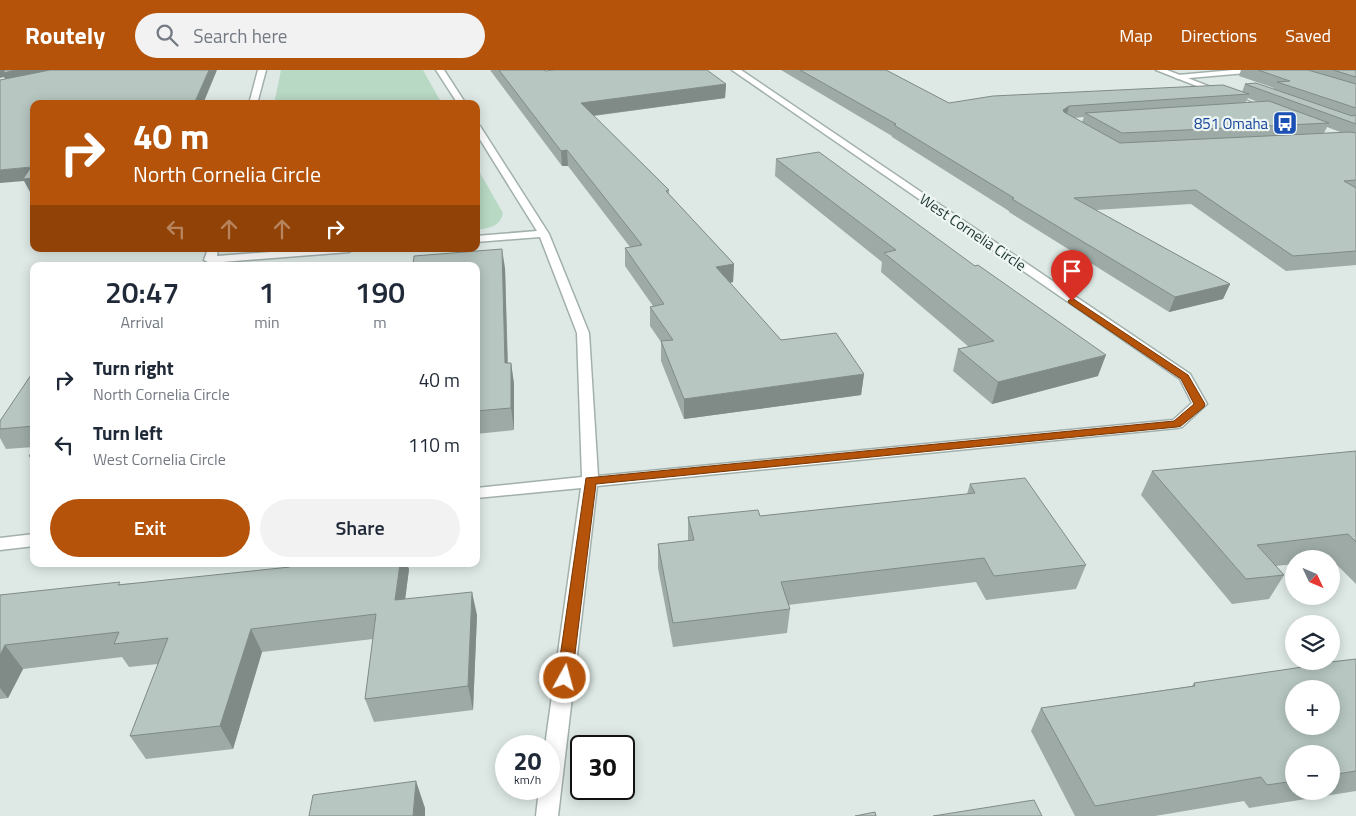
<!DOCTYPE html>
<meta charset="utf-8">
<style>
:root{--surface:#fff;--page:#f2f2f3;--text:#1f2937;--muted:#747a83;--accent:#b45309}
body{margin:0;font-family:"Titillium Web",sans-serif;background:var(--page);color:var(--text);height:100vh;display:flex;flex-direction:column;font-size:19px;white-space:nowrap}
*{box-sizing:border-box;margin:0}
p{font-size:16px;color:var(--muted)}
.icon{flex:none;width:28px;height:28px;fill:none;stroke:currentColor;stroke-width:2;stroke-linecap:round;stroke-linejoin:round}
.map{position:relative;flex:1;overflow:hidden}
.side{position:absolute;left:30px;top:192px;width:450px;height:305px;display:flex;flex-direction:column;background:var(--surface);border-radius:10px;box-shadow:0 2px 12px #0003}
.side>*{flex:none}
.banner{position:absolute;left:30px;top:30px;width:450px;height:152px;border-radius:10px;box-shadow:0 2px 12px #0003;background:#b45309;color:#fff;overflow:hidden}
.needle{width:32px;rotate:134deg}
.tools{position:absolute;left:1285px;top:480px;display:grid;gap:10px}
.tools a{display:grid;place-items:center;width:55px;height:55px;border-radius:50%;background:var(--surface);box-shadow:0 2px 12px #0003;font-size:25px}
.speed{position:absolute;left:495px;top:665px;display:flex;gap:10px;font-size:25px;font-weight:700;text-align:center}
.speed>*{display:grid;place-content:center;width:65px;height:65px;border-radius:50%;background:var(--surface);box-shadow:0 2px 12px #0003;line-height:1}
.speed small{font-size:12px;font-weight:400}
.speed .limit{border:2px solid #111;border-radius:8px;background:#fff;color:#111}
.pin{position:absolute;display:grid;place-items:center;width:42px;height:42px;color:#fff;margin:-51px -21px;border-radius:50% 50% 50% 0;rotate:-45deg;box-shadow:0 0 5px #0007}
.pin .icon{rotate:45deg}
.me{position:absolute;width:55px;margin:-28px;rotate:7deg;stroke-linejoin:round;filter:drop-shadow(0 0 4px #0008)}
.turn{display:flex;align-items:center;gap:18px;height:105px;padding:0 20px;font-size:22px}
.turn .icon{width:65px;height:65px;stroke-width:2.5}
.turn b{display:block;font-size:35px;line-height:42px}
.lanes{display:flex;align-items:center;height:48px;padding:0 20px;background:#0003;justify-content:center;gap:25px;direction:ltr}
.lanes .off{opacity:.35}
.eta{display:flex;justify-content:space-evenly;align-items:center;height:85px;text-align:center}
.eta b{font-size:30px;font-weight:600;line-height:35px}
.action{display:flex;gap:10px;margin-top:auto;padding:10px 20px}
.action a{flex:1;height:58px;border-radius:30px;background:var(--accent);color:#fff;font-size:20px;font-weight:600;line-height:58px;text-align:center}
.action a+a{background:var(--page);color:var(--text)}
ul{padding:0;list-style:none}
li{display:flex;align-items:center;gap:15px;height:65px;padding:0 20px}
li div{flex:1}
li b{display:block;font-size:19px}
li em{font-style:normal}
header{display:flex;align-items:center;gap:30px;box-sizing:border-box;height:70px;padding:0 25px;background:var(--accent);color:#fff}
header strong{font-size:24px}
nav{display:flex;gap:28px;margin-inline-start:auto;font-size:18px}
.search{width:350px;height:45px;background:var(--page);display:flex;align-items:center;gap:12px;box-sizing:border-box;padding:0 18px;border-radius:28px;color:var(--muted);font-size:19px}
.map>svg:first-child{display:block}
.green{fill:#b8d9c4}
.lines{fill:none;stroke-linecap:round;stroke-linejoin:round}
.service-casing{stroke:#a2b0ac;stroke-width:3}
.minor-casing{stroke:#a2b0ac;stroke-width:3}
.service{fill:#fff;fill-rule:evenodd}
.minor{fill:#fff;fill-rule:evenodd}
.wall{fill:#9daaa6;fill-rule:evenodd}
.shaded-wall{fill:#808b87}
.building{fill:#b7c6c1;stroke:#808b87;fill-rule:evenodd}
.route{fill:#b45309;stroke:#753606}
.labels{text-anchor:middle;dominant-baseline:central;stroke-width:4.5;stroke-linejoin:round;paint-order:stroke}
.far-transit-label{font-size:15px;fill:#164399;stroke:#eef6f3;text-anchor:end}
.far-street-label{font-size:15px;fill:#213834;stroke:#eef6f3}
</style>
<header>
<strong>Routely</strong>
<div class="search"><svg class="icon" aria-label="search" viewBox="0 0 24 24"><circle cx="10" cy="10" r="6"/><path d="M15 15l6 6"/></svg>Search here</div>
<nav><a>Map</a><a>Directions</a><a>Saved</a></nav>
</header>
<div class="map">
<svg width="1356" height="746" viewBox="0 0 1356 746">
<rect width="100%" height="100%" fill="#dee9e5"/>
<g class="green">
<polygon points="281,0 423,0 442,34 274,34"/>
<path d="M476,96L503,143C500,157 489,158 476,160Z"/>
</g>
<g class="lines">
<defs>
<polygon id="service" points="1233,0 1261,0 1257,2 1178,9 1174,7 1178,5"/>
<g id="minor">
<polygon points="258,0 266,0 257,34 249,34"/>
<polygon points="436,0 444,0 466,34 458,34"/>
<polygon points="732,0 741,0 1190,304 1207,334 1182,357 1177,358 597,416 558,746 536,746 539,719 549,719 549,676 545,676 581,418 476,428 476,418 582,407 577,263 540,167 476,172 476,166 537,161 476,63 476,54 480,56 549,164 589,263 598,406 1173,350 1192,333 1180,309"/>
<polygon points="1156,0 1167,0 1270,40 1263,42"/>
<polygon points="208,179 218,179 217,186 310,179 354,179 349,182 210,193 204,190"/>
<polygon points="34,464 34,476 0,480 0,468"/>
</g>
</defs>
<use href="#service" class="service-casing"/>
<use href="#minor" class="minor-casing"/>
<use href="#service" class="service"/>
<use href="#minor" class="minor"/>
</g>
<g class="wall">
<polygon points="490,0 544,0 545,1 726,14 725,28 594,46 669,120 669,124 734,194 733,212 730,213 781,270 864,304 861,325 684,349 661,291 661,272 650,256 650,237 653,236 625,196 625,178 630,177 568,96 562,96"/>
<path d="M781,0H886L949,33L1242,22L1245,14L1274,19V18L1239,6L1241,0H1356V195L1286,201L1191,134L1096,140L1230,214L1223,229L1169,242L1009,142V141L892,67V66ZM1248,28L1258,32H1246ZM1084,47L1082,52L1074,48ZM1327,57L1340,62L1324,63Z"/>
<polygon points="776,89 1098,306 992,334 953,301 958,279 969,277 881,202 882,192 775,106"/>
<polygon points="476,196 505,198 508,293 511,293 514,314 514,360 476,364"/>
<polygon points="34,302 34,377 6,379 0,368 0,351"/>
<polygon points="34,380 34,394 29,386"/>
<polygon points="1356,381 1356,514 1331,489 1294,489 1294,494 1276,496 1284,505 1269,529 1232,534 1141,425 1152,401"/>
<polygon points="970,414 1086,495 1076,519 986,530 976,512 788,535 790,539 787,563 673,577 658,498 658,474 688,471 688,447 760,446 967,424"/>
<polygon points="409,499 405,529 477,545 473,640 374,652 365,629 373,569 262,582 233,679 146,689 130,666 158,594 129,597 122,587 23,599 8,628 0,629 0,525 121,514"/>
<path d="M1356,589V721L1249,738L1244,731L1155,746H1075L1031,661L1041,638L1192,616L1194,613L1321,595L1322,593ZM1294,684H1331V721H1294Z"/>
</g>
<g class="shaded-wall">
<polygon points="0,0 72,0 8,14 4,7 0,8"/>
<polygon points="209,0 217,0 203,34 194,34"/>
<polygon points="726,14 725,28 582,47 581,33"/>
<polygon points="1069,36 1066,48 1063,40"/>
<polygon points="567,80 568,96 562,96 561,81"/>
<polygon points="31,97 34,102 34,121 30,122 24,111 0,113 0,100"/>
<polygon points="502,179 505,198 508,315 505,293"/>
<polygon points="734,194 733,212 716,216 716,197"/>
<polygon points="1230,214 1223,229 1169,242 1175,227"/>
<polygon points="1106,285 1098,306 992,334 998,312"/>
<polygon points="511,293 514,314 514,360 511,338"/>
<polygon points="864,304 861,325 684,349 684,329"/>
<polygon points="400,494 407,494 409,499 402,554 395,530"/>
<polygon points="472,522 477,545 473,640 468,616"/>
<polygon points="251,559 262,582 233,679 220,656"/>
<polygon points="5,575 23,599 8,628 0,618 0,585"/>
<polygon points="416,711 425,738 425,746 413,746"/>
</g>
<g class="building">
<polygon points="5,0 16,0 3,3"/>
<polygon points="50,0 209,0 194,34 34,34 34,108 23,109 31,97 0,100 0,10"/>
<polygon points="499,0 544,0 545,1 555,0 707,0 726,14 581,33 669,120 666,121 734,194 716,197 781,270 836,263 864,304 684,329 661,271 673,270 650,237 664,234 625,178 642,175 567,80 561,81"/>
<polygon points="800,0 886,0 949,33 993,26 1223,15 1249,24 1069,36 1063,40 1064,42 1120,73 1350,62 1356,63 1356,110 1344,111 1356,118 1356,181 1293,186 1196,120 1074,128 1230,214 1175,227 1012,129 1014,128 894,55 896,54"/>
<polygon points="1258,0 1308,0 1356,14 1356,38 1277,12 1290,11"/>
<polygon points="1333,0 1356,0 1356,7"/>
<polygon points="1256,13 1352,46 1356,45 1356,54 1245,14"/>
<polygon points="1269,31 1329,53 1122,63 1085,43"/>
<polygon points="819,82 975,196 978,195 1106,285 998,312 958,279 994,271 884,183 896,180 776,89"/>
<polygon points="502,179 505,293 511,293 511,338 476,341 476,196 413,196 414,186"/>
<polygon points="33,302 34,302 34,356 0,359 0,351"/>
<polygon points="34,380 34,386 29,386"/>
<polygon points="1356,381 1356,472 1348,464 1257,475 1284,505 1246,509 1152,401"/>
<polygon points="1025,408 1086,495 994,506 984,488 781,512 790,539 673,553 658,474 694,470 688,447 758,440 760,446 975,423 970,414"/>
<polygon points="290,494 400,494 395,530 472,522 468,616 365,629 376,544 251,559 220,656 130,666 168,568 114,574 119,562 5,575 0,585 0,525 120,512 118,515 290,497"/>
<path d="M1356,589V701L1331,705V684H1294V711L1267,715L1261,707L1095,736L1041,638L1195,616L1194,613L1323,594L1322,593ZM1294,619H1331V656H1294Z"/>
<polygon points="416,711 413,746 309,746 313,725"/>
<polygon points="1034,730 1042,746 933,746"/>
<polygon points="875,742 876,746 855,746"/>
</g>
<polygon class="route" points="1072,228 1188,305 1205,334 1204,337 1181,356 1177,357 596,414 572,608 570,612 565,614 559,612 557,608 586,408 1174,351 1194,334 1181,309 1069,233 1068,231"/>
<defs>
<symbol id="bus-square" viewBox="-11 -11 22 22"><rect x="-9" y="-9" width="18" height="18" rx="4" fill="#1a4fb4" stroke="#eef6f3"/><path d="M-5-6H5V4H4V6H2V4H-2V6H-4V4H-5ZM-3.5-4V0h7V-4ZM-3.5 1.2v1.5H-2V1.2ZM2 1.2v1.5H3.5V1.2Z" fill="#fff"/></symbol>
</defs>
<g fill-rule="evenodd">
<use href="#bus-square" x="1271" y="39" width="28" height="28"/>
</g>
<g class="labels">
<g class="far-transit-label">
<text x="1268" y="53">851 Omaha</text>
</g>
<g class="far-street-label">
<text transform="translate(973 162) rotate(34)">West Cornelia Circle</text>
</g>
</g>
</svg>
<div class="tools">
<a><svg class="needle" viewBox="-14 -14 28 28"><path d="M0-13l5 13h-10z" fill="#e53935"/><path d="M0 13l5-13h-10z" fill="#747a83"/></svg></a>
<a><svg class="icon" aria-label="layers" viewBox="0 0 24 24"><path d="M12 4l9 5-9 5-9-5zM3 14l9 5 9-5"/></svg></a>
<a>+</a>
<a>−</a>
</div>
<div class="speed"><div>20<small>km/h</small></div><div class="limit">30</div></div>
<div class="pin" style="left:1072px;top:231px;background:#d93025"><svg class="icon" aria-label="arrive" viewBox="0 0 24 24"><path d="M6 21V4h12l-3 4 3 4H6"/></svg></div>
<svg class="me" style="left:565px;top:608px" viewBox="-20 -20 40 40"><circle r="17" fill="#b45309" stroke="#fff" stroke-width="3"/><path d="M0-11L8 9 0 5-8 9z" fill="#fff"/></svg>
<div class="banner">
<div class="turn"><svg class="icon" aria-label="right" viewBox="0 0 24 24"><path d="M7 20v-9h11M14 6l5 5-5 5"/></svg><div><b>40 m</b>North Cornelia Circle</div></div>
<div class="lanes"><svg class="icon off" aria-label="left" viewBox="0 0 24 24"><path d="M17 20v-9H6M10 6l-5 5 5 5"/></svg><svg class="icon off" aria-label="ahead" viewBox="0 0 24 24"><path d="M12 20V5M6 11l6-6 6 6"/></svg><svg class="icon off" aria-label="ahead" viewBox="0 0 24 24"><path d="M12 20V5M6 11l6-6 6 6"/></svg><svg class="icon" aria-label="right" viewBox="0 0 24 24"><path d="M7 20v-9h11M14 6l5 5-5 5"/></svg></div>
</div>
<section class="side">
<div class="eta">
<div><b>20:47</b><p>Arrival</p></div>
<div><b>1</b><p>min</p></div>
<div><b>190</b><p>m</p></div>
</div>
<ul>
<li><svg class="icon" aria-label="right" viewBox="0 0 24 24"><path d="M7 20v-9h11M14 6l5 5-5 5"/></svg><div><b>Turn right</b><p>North Cornelia Circle</p></div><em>40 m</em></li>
<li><svg class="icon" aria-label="left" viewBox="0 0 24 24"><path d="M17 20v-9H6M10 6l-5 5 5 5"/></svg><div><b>Turn left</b><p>West Cornelia Circle</p></div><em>110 m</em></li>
</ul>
<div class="action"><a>Exit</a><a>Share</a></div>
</section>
</div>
